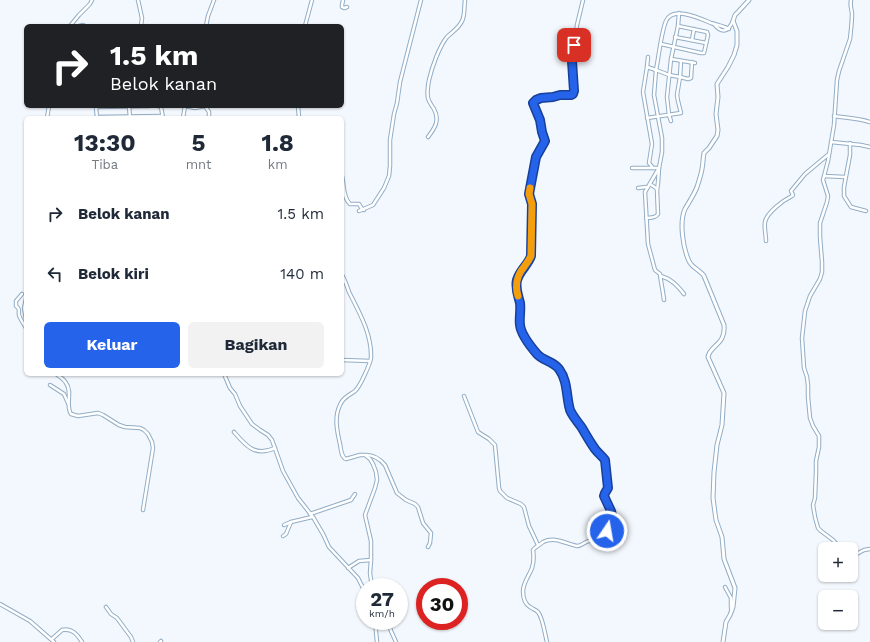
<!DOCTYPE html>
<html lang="id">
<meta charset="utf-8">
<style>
:root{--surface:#fff;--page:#f2f2f3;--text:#1f2937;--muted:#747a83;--accent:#2563eb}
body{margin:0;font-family:"Work Sans",sans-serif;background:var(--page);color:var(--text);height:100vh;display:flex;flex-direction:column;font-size:15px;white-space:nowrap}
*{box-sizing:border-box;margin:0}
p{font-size:13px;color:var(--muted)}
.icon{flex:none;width:22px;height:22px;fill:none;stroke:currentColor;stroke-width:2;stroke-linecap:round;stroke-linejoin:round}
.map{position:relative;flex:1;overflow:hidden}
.drawer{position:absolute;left:24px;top:116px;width:320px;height:260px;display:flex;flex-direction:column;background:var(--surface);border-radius:6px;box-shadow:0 1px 3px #0004}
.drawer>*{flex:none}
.hud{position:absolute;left:24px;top:24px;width:320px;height:84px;border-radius:6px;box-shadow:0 1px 3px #0004;background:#202124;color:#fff;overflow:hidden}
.controls{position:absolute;left:818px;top:542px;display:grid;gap:8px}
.controls a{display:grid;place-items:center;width:40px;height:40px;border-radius:6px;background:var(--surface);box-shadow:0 1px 3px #0004;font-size:20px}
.speed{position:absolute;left:356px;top:578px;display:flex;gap:8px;font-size:20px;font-weight:700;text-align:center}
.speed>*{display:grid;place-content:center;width:52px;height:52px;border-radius:50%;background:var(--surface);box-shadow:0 1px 3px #0004;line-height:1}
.speed small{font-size:10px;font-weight:400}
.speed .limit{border:6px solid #d22;background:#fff;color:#111}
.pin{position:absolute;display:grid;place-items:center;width:34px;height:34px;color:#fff;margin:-17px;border-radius:8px;box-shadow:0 2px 6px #0006}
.me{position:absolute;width:44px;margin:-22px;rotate:12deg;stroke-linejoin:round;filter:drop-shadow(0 0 3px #0008)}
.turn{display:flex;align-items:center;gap:14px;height:84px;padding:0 20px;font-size:18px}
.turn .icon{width:52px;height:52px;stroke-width:2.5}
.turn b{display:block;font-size:28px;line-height:34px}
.eta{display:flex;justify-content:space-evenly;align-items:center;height:68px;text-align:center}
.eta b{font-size:24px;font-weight:700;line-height:28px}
.button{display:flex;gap:8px;margin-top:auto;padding:8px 20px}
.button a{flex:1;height:46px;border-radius:6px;background:var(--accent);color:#fff;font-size:16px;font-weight:700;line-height:46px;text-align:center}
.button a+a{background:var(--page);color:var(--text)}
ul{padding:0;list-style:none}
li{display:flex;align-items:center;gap:12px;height:60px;padding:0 20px}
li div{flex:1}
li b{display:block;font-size:15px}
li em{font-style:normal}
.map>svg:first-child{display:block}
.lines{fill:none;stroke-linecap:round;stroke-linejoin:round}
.minor-casing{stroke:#92adc5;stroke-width:4.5}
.tertiary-casing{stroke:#92adc5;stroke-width:5}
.minor{stroke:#fff;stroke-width:2.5}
.tertiary{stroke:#fff;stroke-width:3}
.route-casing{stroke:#184099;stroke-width:10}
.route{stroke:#2563eb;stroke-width:7}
.slow{stroke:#f59e0b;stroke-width:7}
</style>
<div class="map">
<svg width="870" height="642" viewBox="0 0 870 642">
<rect width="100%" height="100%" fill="#f3f8fe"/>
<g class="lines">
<defs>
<g id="minor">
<polyline points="138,0 142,18 141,26"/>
<polyline points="343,0 342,5 342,7 344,8 347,7"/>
<path d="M714,24C722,34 728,32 733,21"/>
<polyline points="70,26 79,15 90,4 92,0"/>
<polyline points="79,26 83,25 85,26"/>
<polyline points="206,26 208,16 214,0"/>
<polyline points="305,26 312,0"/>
<polyline points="675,37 706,43"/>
<polyline points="692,40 694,29"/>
<polyline points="661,44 701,53 704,53 708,35 707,32 678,26"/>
<polyline points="671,59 695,63"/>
<polyline points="647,67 648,57"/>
<polyline points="129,106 130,118"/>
<polyline points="158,106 161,107 163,118"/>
<polyline points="185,106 195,108 205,106 209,112 209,118"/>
<polyline points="298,106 299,118"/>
<polyline points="96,107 150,106"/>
<polyline points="96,107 97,118"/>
<path d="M834,116C847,118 858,118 870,122"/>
<polyline points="97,117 162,116"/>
<polyline points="47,118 49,106"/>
<polyline points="183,118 185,106"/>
<polyline points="647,118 681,113 678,101 677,95 680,77 688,79 691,78 692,62"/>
<polyline points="671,121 669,115 667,97 671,59 678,26 679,13"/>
<path d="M428,137C435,128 440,120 434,109C432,106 429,102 428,98C427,94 428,84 429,80C432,67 439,47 447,37C452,32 459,28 462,21C465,16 464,7 465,0"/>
<polyline points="831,142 861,145 870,147"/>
<polyline points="850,143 850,155 844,187 844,196 851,207 866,211"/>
<polyline points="632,168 653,168"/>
<path d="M342,176C344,184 343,198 350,204H359L362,209L364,210"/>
<polyline points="824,176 845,177"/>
<polyline points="650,184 656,188 657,189"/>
<polyline points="638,188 646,187"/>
<polyline points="359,211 373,205 384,188 389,176 390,166 390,140 394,114 397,103 400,82 421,0"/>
<path d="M646,218C650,218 656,218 658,214L657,190L658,183L659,168H653L649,163L652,144L643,92L647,67L656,70C659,56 661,33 666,21C673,5 701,19 711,23C717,25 723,26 729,29"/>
<path d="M766,241C766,235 764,228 765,222C767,212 784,200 792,196L793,195L791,191L805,174L829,154"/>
<path d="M342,275C345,280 347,286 349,292C359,312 372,334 371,358C370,364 360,387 355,391C350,395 343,397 340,405C334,417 337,431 340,444C341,449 341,457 346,459L360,455H365L370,459L373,464L376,472L377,480L375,488L365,515L371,541V560L370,573L372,587"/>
<path d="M661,276C671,279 677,285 684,294"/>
<path d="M22,294L16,301V306C21,310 18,310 19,315C20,319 24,324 26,328"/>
<polyline points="26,299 24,308 26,319"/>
<path d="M664,300C663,291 661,283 660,274L655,270L648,244L645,192L659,168L662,152V138L654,95L656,70L669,75L680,77L681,61"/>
<polyline points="342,360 370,361"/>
<path d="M56,374C60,377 64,379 66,383C73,392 65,405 71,414L78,416L98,413L103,415L119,425L125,427L140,428L144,430L148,434L152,442L153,448L143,510"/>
<polyline points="224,374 230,388 235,394 240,406 252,424 260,430 268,435 272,440 283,471 298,498 313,517 323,534 329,547 358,578 365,592"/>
<polyline points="50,385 64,394 68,403"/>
<polyline points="464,396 478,432 489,439 495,445 499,488 500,491 507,498 521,504 524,507 529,526 538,545"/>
<path d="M234,432C246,446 255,457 275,448"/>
<path d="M366,455C374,455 380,459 385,465L397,493L406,500L415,504L418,507L423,523L431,533L430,543L428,547"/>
<polyline points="310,514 351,500 355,494"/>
<polyline points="284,525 291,522 312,517"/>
<polyline points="283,536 286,534 291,522"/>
<path d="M841,549L833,540L821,531L818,528L815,517L813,505L815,498L816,472V461L819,447V436L813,426L810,418L808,397V386L807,377L804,368L802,338L805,311L810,296L820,279L822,272V262L820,237V223L827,202L828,196L823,180L828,161L834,125L837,80L839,71L850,39C851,30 852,22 852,13C851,8 850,5 851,0"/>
<polyline points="851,557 864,550 870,549"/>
<polyline points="348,568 359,561 371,560"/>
<polyline points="725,587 731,598 731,608 732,611"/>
<polyline points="0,604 30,621 54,642"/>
<polyline points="106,607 111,614 117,618 131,637 133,642"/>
<polyline points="375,621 377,642"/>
<polyline points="388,621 391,631 396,642"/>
<path d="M52,639L62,630C72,628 77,634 82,642"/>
<polyline points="160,642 161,641"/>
<path d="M547,642C545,635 543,618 538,612C536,610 533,609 530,607C525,604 523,597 523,591C523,583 529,576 532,568C534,562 534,557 533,550C536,546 540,545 543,542C555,536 566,544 577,546C582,546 584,542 589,541C593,540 597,542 601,541L606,534L612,515L611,511L604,496L605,493L608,487L605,460L595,449L580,426L574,418L569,406L567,391L564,377L562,374L555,366L552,363L540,357L535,352L522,333L520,327V307L517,293L516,283L520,273L527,263L531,256L532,204L529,194L536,157L545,141L541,132L540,120L533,103L536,100L541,98L553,97L560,95H571L574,92L572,61L577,25L583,0"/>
</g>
<path id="tertiary" d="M723,642L726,622L730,615L733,607L735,588L724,559L722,537L716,520L715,513L713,498L714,472L717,445L722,425L724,393L708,357C710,345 726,345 724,325L704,276C700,270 692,268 689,261C683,248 679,222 685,209C689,202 694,195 697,187C699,181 701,175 702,169C703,164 703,158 704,153L709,148L717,136L718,130L716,114L718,97L717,84L728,67L734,55L737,45V31L733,21L735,15L738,12L749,0"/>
</defs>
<use href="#minor" class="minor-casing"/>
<use href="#tertiary" class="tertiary-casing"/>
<use href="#minor" class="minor"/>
<use href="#tertiary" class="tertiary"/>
</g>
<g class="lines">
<defs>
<path id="route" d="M574,45L572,61L574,91L573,94L571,95H560L553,97L541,98L536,100L533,103L540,120L542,132L545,141L536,157L529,194L532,204L531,256C528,265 520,270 517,280C515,288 518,295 520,303C521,311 519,318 520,325C521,334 531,347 537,354C543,361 553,361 559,369C568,381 566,396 570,410C573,417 578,422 582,428C586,435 590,442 595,449C598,453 602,456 605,460L608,488L605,493L604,496L611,511L612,515L607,531"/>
</defs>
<use href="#route" class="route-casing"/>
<use href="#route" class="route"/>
<path class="slow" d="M518,296C515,286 517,275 524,267C527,263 529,260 531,256L532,204L529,194L530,188"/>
</g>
</svg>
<div class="controls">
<a>+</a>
<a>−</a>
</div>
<div class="speed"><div>27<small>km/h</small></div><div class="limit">30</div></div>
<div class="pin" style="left:574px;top:45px;background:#d93025"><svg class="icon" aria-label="arrive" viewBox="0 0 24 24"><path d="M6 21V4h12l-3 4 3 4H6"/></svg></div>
<svg class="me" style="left:607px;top:531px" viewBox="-20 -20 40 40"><circle r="17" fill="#2563eb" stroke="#fff" stroke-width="3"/><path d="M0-11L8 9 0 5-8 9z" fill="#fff"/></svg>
<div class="hud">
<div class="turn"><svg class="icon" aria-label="right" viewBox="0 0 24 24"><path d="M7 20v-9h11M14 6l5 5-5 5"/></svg><div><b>1.5 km</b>Belok kanan</div></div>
</div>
<section class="drawer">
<div class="eta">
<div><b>13:30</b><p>Tiba</p></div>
<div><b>5</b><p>mnt</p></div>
<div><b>1.8</b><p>km</p></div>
</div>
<ul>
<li><svg class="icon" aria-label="right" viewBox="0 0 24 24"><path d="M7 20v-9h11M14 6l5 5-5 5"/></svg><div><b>Belok kanan</b></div><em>1.5 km</em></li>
<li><svg class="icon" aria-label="left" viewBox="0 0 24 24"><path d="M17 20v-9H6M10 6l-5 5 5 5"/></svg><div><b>Belok kiri</b></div><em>140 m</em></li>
</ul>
<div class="button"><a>Keluar</a><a>Bagikan</a></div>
</section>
</div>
